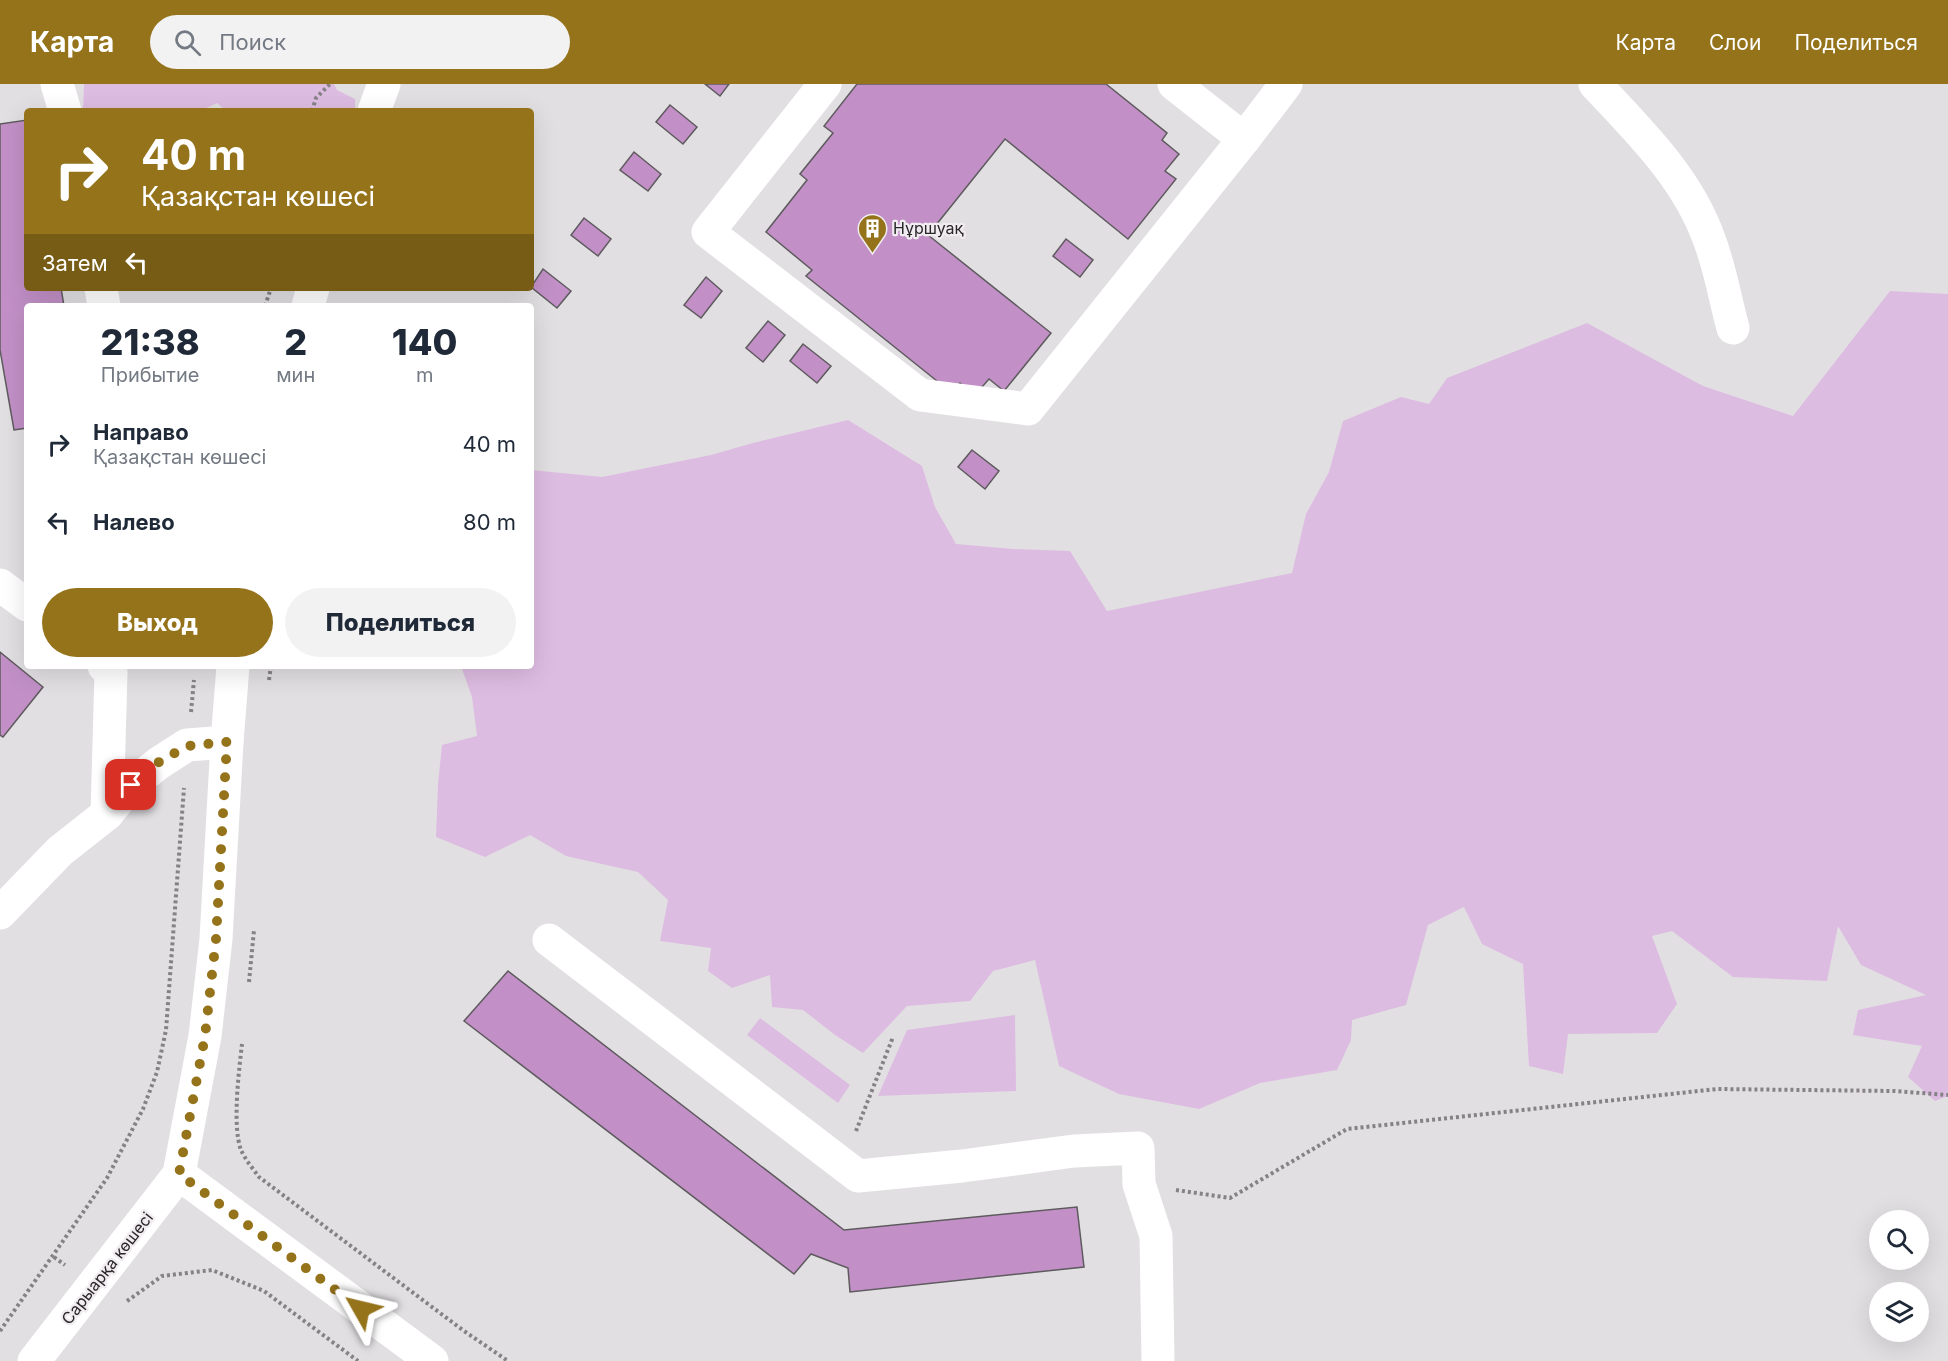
<!DOCTYPE html>
<html lang="ru">
<meta charset="utf-8">
<style>
:root{--surface:#fff;--page:#f2f2f3;--text:#1f2937;--muted:#747a83;--accent:#95731b}
body{margin:0;font-family:Inter,sans-serif;background:var(--page);color:var(--text);height:100vh;display:flex;flex-direction:column;font-size:22px;white-space:nowrap}
*{box-sizing:border-box;margin:0}
p{font-size:20px;color:var(--muted)}
.icon{flex:none;width:33px;height:33px;fill:none;stroke:currentColor;stroke-width:2;stroke-linecap:round;stroke-linejoin:round}
.map{position:relative;flex:1;overflow:hidden}
.drawer{position:absolute;left:24px;top:219px;width:510px;height:366px;display:flex;flex-direction:column;background:var(--surface);border-radius:6px;box-shadow:0 6px 24px #0002}
.drawer>*{flex:none}
.top-card{position:absolute;left:24px;top:24px;width:510px;height:183px;border-radius:6px;box-shadow:0 6px 24px #0002;background:#95731b;color:#fff;overflow:hidden}
.controls{position:absolute;left:1869px;top:1126px;display:grid;gap:12px}
.controls a{display:grid;place-items:center;width:60px;height:60px;border-radius:50%;background:var(--surface);box-shadow:0 6px 24px #0002;font-size:30px}
.pin{position:absolute;display:grid;place-items:center;width:51px;height:51px;color:#fff;margin:-26px;border-radius:12px;box-shadow:0 3px 9px #0006}
.me{position:absolute;width:66px;margin:-33px;rotate:307deg;stroke-linejoin:round;filter:drop-shadow(0 0 4px #0008)}
.turn{display:flex;align-items:center;gap:21px;height:126px;padding:0 18px;font-size:27px}
.turn .icon{width:78px;height:78px;stroke-width:2.5}
.turn b{display:block;font-size:42px;line-height:51px}
.then{display:flex;align-items:center;height:57px;padding:0 18px;background:#0003;gap:12px;font-size:22px}
.eta{display:flex;justify-content:space-evenly;align-items:center;height:102px;text-align:center}
.eta b{font-size:36px;font-weight:800;line-height:42px}
.primary-button{display:flex;gap:12px;margin-top:auto;padding:12px 18px}
.primary-button a{flex:1;height:69px;border-radius:36px;background:var(--accent);color:#fff;font-size:24px;font-weight:800;line-height:69px;text-align:center}
.primary-button a+a{background:var(--page);color:var(--text)}
ul{padding:0;list-style:none}
li{display:flex;align-items:center;gap:18px;height:78px;padding:0 18px}
li div{flex:1}
li b{display:block;font-size:22px}
li em{font-style:normal}
header{display:flex;align-items:center;gap:36px;box-sizing:border-box;height:84px;padding:0 30px;background:var(--accent);color:#fff}
header strong{font-size:28px}
nav{display:flex;gap:33px;margin-inline-start:auto;font-size:21px}
.search{width:420px;height:54px;background:var(--page);display:flex;align-items:center;gap:15px;box-sizing:border-box;padding:0 21px;border-radius:33px;color:var(--muted);font-size:22px}
.map>svg:first-child{display:block}
.green{fill:#ddbce1}
.building{fill:#c290c7;stroke:#5e5b5e;stroke-width:1.5}
.lines{fill:none;stroke-linecap:round;stroke-linejoin:round}
.path{stroke:#858285;stroke-width:4;stroke-dasharray:3 3;stroke-linecap:butt}
.minor{stroke:#fff;stroke-width:33}
.route{stroke:#95731b;stroke-width:10;stroke-dasharray:0 18}
.labels{text-anchor:middle;dominant-baseline:central;stroke-width:4.5;stroke-linejoin:round;paint-order:stroke}
.poi-label{font-size:16px;fill:#292729;stroke:#f0ecf0;text-anchor:start}
.street-label{font-size:16px;fill:#292729;stroke:#f0ecf0}
</style>
<header>
<strong>Карта</strong>
<div class="search"><svg class="icon" aria-label="search" viewBox="0 0 24 24"><circle cx="10" cy="10" r="6"/><path d="M15 15l6 6"/></svg>Поиск</div>
<nav><a>Карта</a><a>Слои</a><a>Поделиться</a></nav>
</header>
<div class="map">
<svg width="1948" height="1277" viewBox="0 0 1948 1277">
<rect width="100%" height="100%" fill="#e2dfe3"/>
<g class="green">
<polygon points="84,0 334,0 337,6 355,15 355,24 352,27 226,27 217,19 200,27 83,27"/>
<polygon points="1890,207 1948,210 1948,1012 1935,1017 1908,993 1922,962 1853,951 1858,926 1926,911 1861,881 1838,842 1827,897 1733,893 1672,847 1652,852 1677,920 1657,949 1568,950 1563,990 1529,982 1523,880 1482,860 1464,823 1428,841 1406,921 1352,936 1351,956 1337,986 1260,999 1199,1025 1119,1010 1059,982 1035,876 993,887 970,917 907,922 863,969 835,951 803,926 772,923 770,891 732,904 708,887 711,864 660,857 668,816 638,788 566,772 530,751 485,773 436,753 438,700 442,661 477,652 472,613 461,582 531,582 531,386 602,393 711,371 753,359 848,336 922,382 935,423 956,460 1013,465 1070,467 1107,527 1292,489 1306,430 1329,388 1343,337 1401,313 1429,320 1447,294 1587,239 1703,302 1793,332"/>
<polygon points="1015,931 1016,1007 878,1012 907,946"/>
<polygon points="760,934 850,1001 838,1019 747,951"/>
</g>
<g class="building">
<polygon points="705,0 729,0 720,12"/>
<polygon points="857,0 1106,0 1167,49 1162,56 1179,70 1165,87 1176,95 1128,155 1005,55 928,151 1051,249 1004,307 989,295 975,311 960,299 952,309 806,192 812,186 766,148 807,96 800,90 833,49 824,42"/>
<polygon points="670,21 697,43 683,60 656,38"/>
<polygon points="27,36 27,204 61,204 64,222 27,222 27,344 14,346 0,266 0,40"/>
<polygon points="634,68 661,90 648,107 620,86"/>
<polygon points="584,134 611,155 598,172 571,151"/>
<polygon points="1066,155 1093,176 1080,193 1053,172"/>
<polygon points="543,185 571,207 557,224 531,203"/>
<polygon points="706,193 722,207 701,234 684,221"/>
<polygon points="768,237 785,251 763,278 746,264"/>
<polygon points="803,260 831,282 817,299 790,277"/>
<polygon points="972,366 999,387 985,405 958,383"/>
<polygon points="0,568 43,603 3,653 0,651"/>
<polygon points="508,887 844,1146 1077,1123 1084,1183 850,1208 848,1184 811,1170 794,1190 464,937"/>
</g>
<g class="lines">
<g class="path">
<polyline points="312,27 316,14 330,0"/>
<polyline points="265,222 271,204"/>
<polyline points="269,596 271,582"/>
<polyline points="191,628 194,596"/>
<polyline points="249,898 254,846"/>
<path d="M242,960C239,986 232,1042 241,1066C245,1075 253,1085 259,1093L464,1247L508,1277"/>
<polyline points="856,1047 893,953"/>
<polyline points="1176,1106 1230,1114 1347,1045 1717,1005 1894,1007 1948,1011"/>
<polyline points="54,1173 65,1181"/>
<polyline points="127,1217 162,1192 212,1186 264,1207 358,1277"/>
<polyline points="0,1247 107,1094 143,1025 157,988 166,946 184,704"/>
</g>
<g class="minor">
<polyline points="57,0 65,27"/>
<polyline points="825,0 708,148 920,311 1028,325 1244,55"/>
<polyline points="1174,0 1244,55 1286,0"/>
<path d="M1595,0C1638,46 1687,93 1709,155C1720,183 1725,215 1733,244"/>
<polyline points="374,27 384,0"/>
<polyline points="101,204 104,222"/>
<polyline points="308,222 313,204"/>
<polyline points="0,501 27,521"/>
<polyline points="104,582 111,588 107,730"/>
<polyline points="0,829 60,767 107,730 131,701 159,679 187,661 227,658"/>
<polyline points="549,856 858,1092 962,1082 1074,1067 1138,1064 1139,1100 1156,1152 1158,1277"/>
<polyline points="179,1090 432,1277"/>
<polyline points="34,1277 179,1090 205,952 216,855 227,658 233,582"/>
</g>
</g>
<g class="lines">
<polyline class="route" points="131,701 159,678 187,662 227,658 216,855 205,952 179,1090 361,1225"/>
</g>
<defs>
<symbol id="building-pin" viewBox="-11 -11 22 30"><path d="M0 17L-7.5 6A9.5 9.5 0 1 1 7.5 6Z" fill="#95731b" stroke="#f0ecf0"/><path d="M-4-6H4V6H1V3H-1V6H-4ZM-2.5-4.3h1.7v1.8h-1.7ZM.8-4.3h1.7v1.8H.8ZM-2.5-1h1.7V.8h-1.7ZM.8-1h1.7V.8H.8Z" fill="#fff"/></symbol>
</defs>
<g fill-rule="evenodd">
<use href="#building-pin" x="856" y="128" width="33" height="45"/>
</g>
<g class="labels">
<g class="poi-label">
<text x="893" y="144">Нұршуақ</text>
</g>
<g class="street-label">
<text transform="translate(107 1184) rotate(-52)">Сарыарқа көшесі</text>
</g>
</g>
</svg>
<div class="controls">
<a><svg class="icon" aria-label="search" viewBox="0 0 24 24"><circle cx="10" cy="10" r="6"/><path d="M15 15l6 6"/></svg></a>
<a><svg class="icon" aria-label="layers" viewBox="0 0 24 24"><path d="M12 4l9 5-9 5-9-5zM3 14l9 5 9-5"/></svg></a>
</div>
<div class="pin" style="left:131px;top:701px;background:#d93025"><svg class="icon" aria-label="arrive" viewBox="0 0 24 24"><path d="M6 21V4h12l-3 4 3 4H6"/></svg></div>
<svg class="me" style="left:361px;top:1225px" viewBox="-20 -20 40 40"><path d="M0-17L14 15 0 8-14 15z" fill="#95731b" stroke="#fff" stroke-width="4"/></svg>
<div class="top-card">
<div class="turn"><svg class="icon" aria-label="right" viewBox="0 0 24 24"><path d="M7 20v-9h11M14 6l5 5-5 5"/></svg><div><b>40 m</b>Қазақстан көшесі</div></div>
<div class="then">Затем<svg class="icon" aria-label="left" viewBox="0 0 24 24"><path d="M17 20v-9H6M10 6l-5 5 5 5"/></svg></div>
</div>
<section class="drawer">
<div class="eta">
<div><b>21:38</b><p>Прибытие</p></div>
<div><b>2</b><p>мин</p></div>
<div><b>140</b><p>m</p></div>
</div>
<ul>
<li><svg class="icon" aria-label="right" viewBox="0 0 24 24"><path d="M7 20v-9h11M14 6l5 5-5 5"/></svg><div><b>Направо</b><p>Қазақстан көшесі</p></div><em>40 m</em></li>
<li><svg class="icon" aria-label="left" viewBox="0 0 24 24"><path d="M17 20v-9H6M10 6l-5 5 5 5"/></svg><div><b>Налево</b></div><em>80 m</em></li>
</ul>
<div class="primary-button"><a>Выход</a><a>Поделиться</a></div>
</section>
</div>
